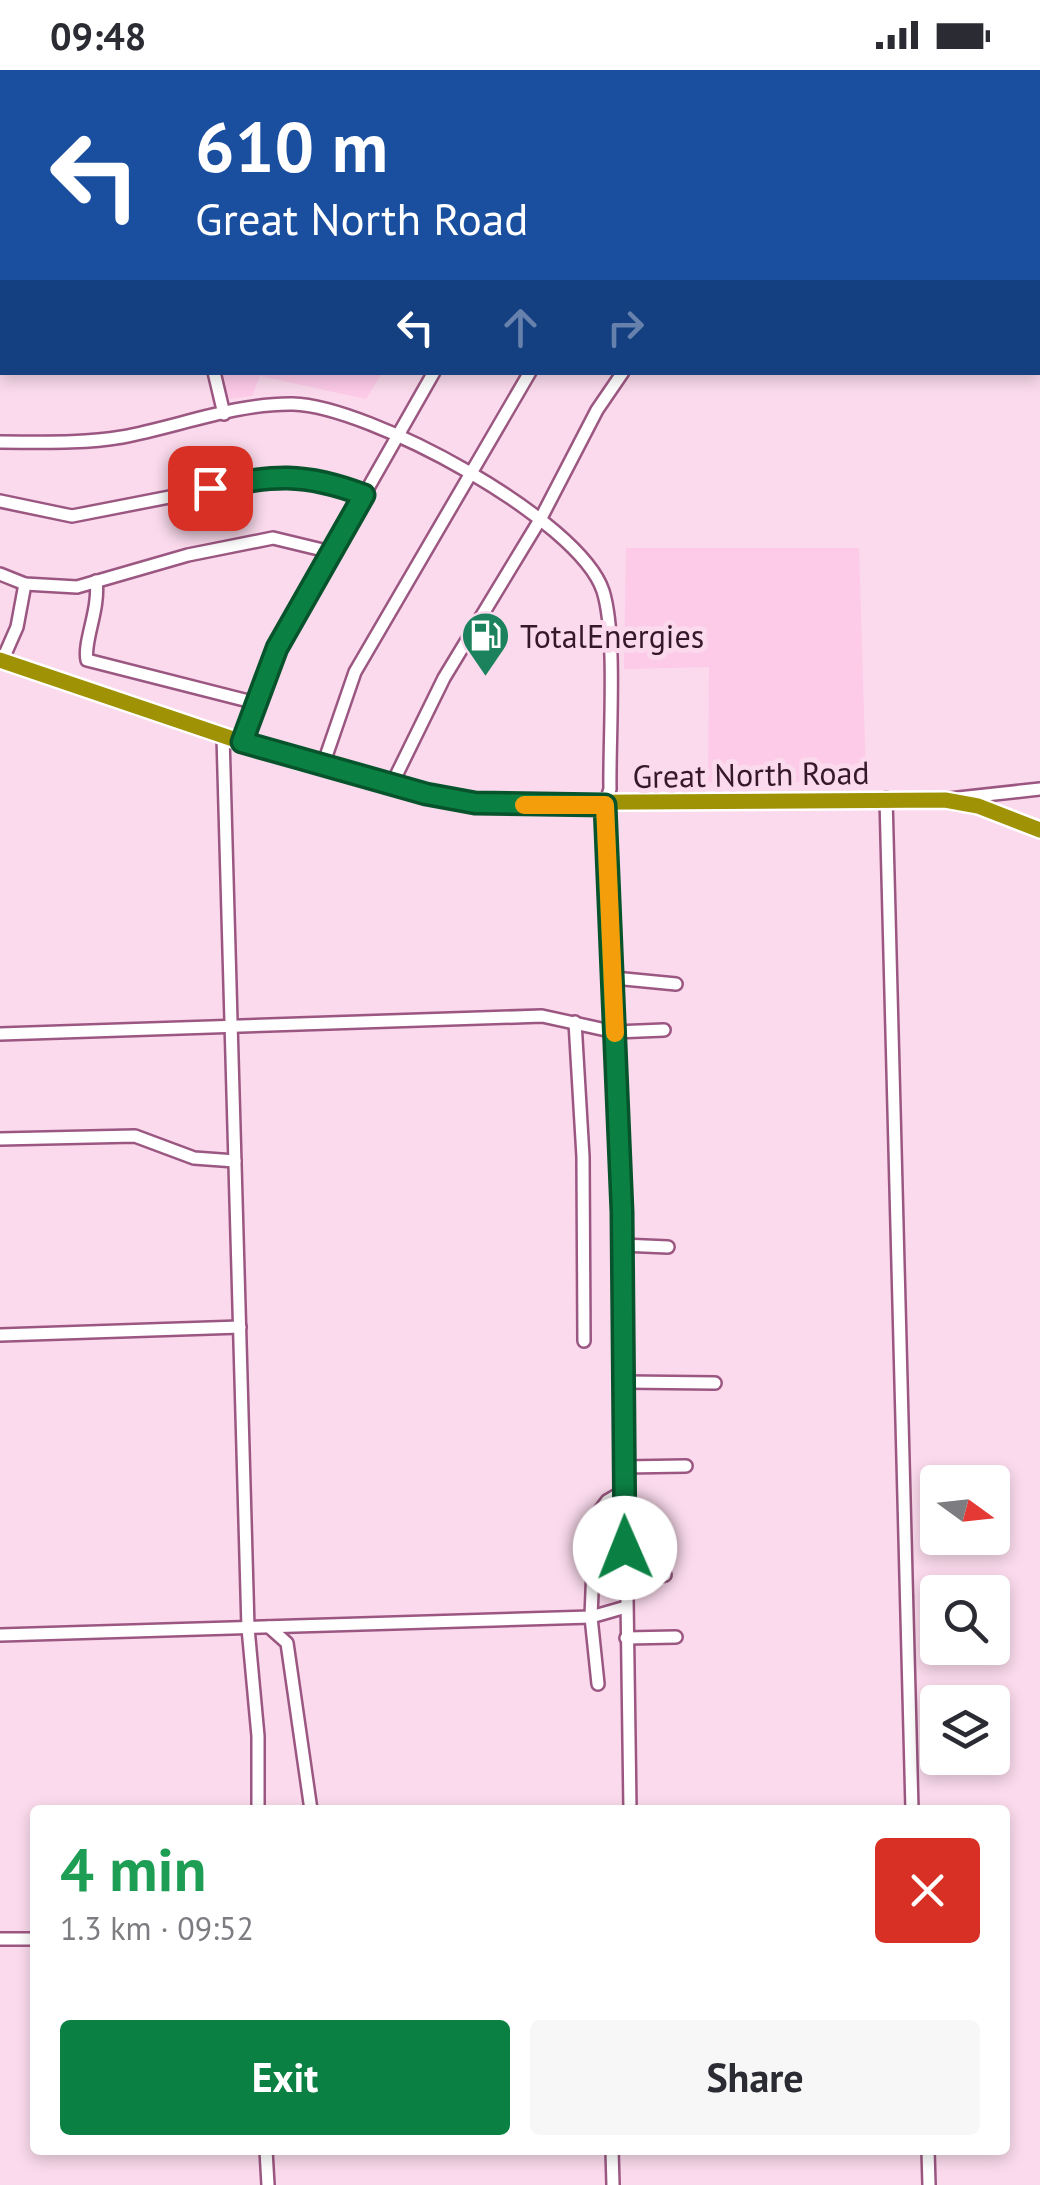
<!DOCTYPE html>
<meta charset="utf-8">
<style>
:root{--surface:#fff;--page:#f7f7f7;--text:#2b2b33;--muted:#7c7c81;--accent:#0b8043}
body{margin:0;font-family:"PT Sans",sans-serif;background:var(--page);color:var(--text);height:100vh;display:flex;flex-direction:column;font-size:38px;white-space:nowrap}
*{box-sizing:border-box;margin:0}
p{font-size:32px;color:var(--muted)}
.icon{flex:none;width:55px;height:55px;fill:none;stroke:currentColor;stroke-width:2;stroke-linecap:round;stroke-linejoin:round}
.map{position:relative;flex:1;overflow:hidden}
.details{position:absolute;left:30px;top:1735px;width:980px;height:350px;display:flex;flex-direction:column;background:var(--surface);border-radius:10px;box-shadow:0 5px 15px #0003}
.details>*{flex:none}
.banner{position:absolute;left:0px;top:0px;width:1040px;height:305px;box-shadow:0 5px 15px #0003;background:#1a4fa0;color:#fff;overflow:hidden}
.needle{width:65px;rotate:105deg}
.controls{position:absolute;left:920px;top:1395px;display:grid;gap:20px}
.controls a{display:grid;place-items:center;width:90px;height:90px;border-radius:10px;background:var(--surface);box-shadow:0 5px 15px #0003;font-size:50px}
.pin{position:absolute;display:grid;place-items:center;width:85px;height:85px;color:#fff;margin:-42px;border-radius:20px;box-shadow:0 5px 15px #0006}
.me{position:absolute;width:110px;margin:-55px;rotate:359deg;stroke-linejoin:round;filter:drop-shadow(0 0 8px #0008)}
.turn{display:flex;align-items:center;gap:35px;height:210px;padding:0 30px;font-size:45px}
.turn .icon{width:130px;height:130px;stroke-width:2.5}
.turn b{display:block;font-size:70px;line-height:85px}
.lanes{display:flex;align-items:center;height:95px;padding:0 30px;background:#0003;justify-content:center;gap:50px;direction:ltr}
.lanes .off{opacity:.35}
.round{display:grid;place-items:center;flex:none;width:105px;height:105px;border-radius:10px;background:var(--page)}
.headline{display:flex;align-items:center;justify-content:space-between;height:170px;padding:0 30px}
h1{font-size:60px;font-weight:600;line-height:75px;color:#1e9e55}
.action{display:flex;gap:20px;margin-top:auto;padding:20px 30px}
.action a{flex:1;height:115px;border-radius:10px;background:var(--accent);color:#fff;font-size:40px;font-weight:600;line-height:115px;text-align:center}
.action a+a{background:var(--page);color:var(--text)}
.status{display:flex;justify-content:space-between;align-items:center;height:70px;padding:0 50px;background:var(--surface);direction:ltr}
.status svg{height:28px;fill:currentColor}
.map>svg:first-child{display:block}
.built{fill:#fdcae8}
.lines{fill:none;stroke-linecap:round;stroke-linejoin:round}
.stream{stroke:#82d5f3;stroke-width:2.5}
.minor-casing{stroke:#9b5781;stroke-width:16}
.highway-casing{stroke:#fff;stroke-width:20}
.minor{stroke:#fff;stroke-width:11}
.highway{stroke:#a09205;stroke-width:15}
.route-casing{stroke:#07532c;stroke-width:25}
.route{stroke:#0b8043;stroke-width:18}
.slow{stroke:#f59e0b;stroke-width:18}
.labels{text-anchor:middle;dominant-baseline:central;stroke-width:10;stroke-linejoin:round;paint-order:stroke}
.poi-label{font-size:32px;fill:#35192a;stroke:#fadaec;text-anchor:start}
.street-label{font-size:32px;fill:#35192a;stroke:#fadaec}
</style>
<div class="status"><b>09:48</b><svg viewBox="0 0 49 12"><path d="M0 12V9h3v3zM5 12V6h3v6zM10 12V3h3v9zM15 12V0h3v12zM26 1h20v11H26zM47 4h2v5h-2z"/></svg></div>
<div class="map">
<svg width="1040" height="2115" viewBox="0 0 1040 2115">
<rect width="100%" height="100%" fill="#fadaec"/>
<g class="built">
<polygon points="217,303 382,303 366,329 260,306 252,326 229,329 221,323"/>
<polygon points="626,478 859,478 866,711 708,713 709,597 624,599"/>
</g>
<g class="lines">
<g class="stream">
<polyline points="1038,184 1040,178"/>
<polyline points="947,302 969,302"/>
</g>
<defs>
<g id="minor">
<polyline points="0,21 2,21"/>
<polyline points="0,66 2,62"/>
<polyline points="0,204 2,200"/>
<polyline points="0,293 2,294"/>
<polyline points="214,302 224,344"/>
<path d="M0,372C40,372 81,374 122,367C177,357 236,333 293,334C369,336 579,449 603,521C617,565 609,669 610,719L605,735L622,1175L630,1740"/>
<polyline points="0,431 72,446 287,404 327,411 364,425"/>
<polyline points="0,504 25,514 77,517 188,485 273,468 331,482"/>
<path d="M96,511C100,539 83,572 87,590L256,633"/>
<polyline points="2,591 17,557 25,514"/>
<polyline points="223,666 248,1558 258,1666 258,1740"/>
<polyline points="242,672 277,578 434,302"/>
<polyline points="322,698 355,602 530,302"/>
<polyline points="391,716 444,608 541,448 597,340 623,302"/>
<polyline points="886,728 912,1740"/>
<polyline points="949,729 1040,719"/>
<polyline points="614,908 676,914"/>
<polyline points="575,952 583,1087 584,1271"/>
<polyline points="0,964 542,946 615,962 664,960"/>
<polyline points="0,1069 135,1066 194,1088 235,1091"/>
<polyline points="622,1175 668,1177"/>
<polyline points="0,1265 240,1257"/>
<polyline points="625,1312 715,1313"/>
<polyline points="624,1397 686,1396"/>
<polyline points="625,1512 665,1505"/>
<polyline points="269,1557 287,1573 311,1740"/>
<polyline points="0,1565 591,1547 626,1537"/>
<polyline points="626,1568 676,1567"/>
<polyline points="598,1614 591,1547 595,1447 607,1431 624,1421"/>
<polyline points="0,1869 35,1869"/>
<polyline points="266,2080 268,2115"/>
<polyline points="612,2080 613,2115"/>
<polyline points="928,2080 929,2115"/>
</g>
<polyline id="highway" points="0,590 298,691 475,733 945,730 978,736 1040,760"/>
</defs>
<use href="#minor" class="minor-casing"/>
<use href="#highway" class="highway-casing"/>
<use href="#minor" class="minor"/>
<use href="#highway" class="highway"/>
</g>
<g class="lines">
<defs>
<path id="route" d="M210,418C272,405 304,402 364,425L277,578L242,672L426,724L475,733L605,735L622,1142L625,1478"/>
</defs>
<use href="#route" class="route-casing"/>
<use href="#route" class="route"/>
<polyline class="slow" points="524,735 605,735 615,963"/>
</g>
<defs>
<symbol id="fuel-pin" viewBox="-11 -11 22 30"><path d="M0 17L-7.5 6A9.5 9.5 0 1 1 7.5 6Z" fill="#1c825d" stroke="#fadaec"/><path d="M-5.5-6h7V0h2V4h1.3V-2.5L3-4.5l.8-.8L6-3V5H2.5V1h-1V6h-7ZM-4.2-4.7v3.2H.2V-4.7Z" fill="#fff"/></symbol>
</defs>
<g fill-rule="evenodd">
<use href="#fuel-pin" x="458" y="538" width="55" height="75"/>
</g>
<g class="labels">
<g class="poi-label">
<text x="520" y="566">TotalEnergies</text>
</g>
<g class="street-label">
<text transform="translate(751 704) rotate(-1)">Great North Road</text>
</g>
</g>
</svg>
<div class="controls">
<a><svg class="needle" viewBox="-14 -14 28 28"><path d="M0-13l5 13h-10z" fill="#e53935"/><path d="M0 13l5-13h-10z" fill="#7c7c81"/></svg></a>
<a><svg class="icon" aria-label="search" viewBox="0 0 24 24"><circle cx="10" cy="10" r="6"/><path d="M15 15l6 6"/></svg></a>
<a><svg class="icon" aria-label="layers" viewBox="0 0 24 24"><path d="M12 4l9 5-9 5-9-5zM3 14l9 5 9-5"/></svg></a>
</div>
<div class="pin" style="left:210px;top:418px;background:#d93025"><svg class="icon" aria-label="arrive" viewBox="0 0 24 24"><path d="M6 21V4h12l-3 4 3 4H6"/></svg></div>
<svg class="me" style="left:625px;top:1478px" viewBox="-20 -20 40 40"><circle r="19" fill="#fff"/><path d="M0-13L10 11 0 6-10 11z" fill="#0b8043"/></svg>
<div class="banner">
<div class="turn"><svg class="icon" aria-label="left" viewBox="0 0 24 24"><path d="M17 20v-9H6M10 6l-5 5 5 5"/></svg><div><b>610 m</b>Great North Road</div></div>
<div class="lanes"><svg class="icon" aria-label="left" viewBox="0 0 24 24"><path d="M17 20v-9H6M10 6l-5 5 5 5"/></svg><svg class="icon off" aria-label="ahead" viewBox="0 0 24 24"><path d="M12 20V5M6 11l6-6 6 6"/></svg><svg class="icon off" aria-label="right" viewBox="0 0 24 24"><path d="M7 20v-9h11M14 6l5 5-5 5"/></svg></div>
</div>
<section class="details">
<div class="headline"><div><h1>4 min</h1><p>1.3 km · 09:52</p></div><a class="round" style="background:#d93025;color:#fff"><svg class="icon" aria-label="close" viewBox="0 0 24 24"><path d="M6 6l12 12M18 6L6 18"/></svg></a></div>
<div class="action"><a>Exit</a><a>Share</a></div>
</section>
</div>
